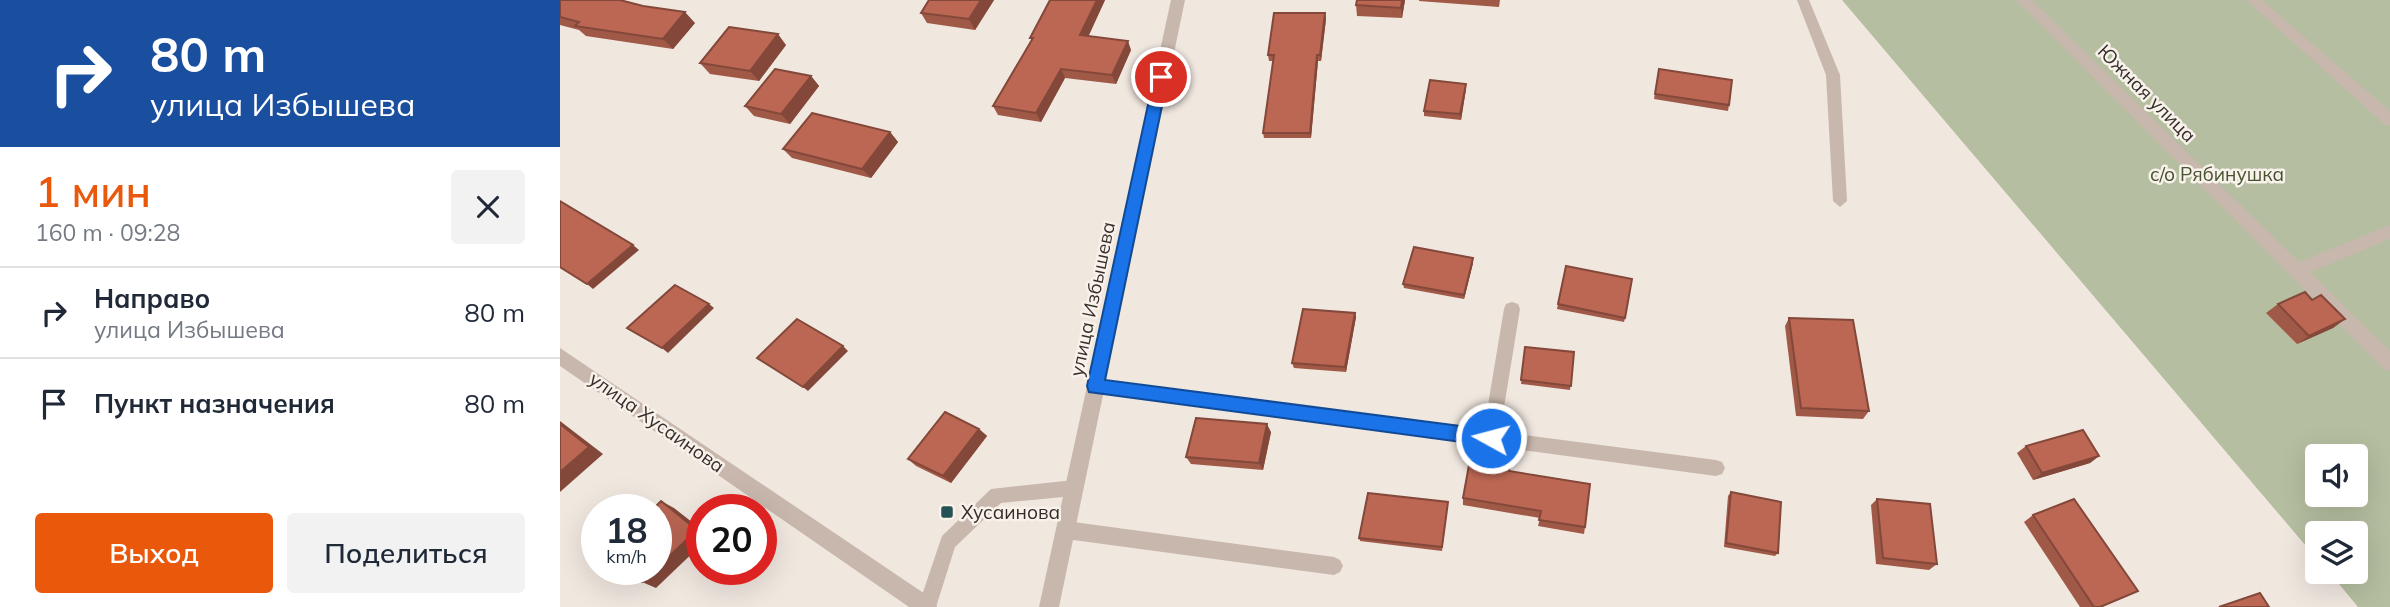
<!DOCTYPE html>
<html lang="ru">
<meta charset="utf-8">
<style>
:root{--surface:#fff;--page:#f2f2f3;--text:#1f2937;--muted:#747a83;--line:#e0e1e3;--accent:#ea580c}
body{margin:0;font-family:Mulish,sans-serif;background:var(--page);color:var(--text);height:100vh;display:flex;flex-direction:column;font-size:26px;white-space:nowrap}
*{box-sizing:border-box;margin:0}
p{font-size:23px;color:var(--muted)}
.icon{flex:none;width:38px;height:38px;fill:none;stroke:currentColor;stroke-width:2;stroke-linecap:round;stroke-linejoin:round}
.map{position:relative;flex:1;overflow:hidden}
.drawer{display:flex;flex-direction:column;background:var(--surface);width:560px}
.drawer>*{flex:none}
.banner{background:#1a4fa0;color:#fff;overflow:hidden}
.fabs{position:absolute;left:1745px;top:444px;display:grid;gap:14px}
.fabs a{display:grid;place-items:center;width:63px;height:63px;border-radius:7px;background:var(--surface);box-shadow:0 7px 28px #0002;font-size:35px}
.speed{position:absolute;left:21px;top:494px;display:flex;gap:14px;font-size:35px;font-weight:700;text-align:center}
.speed>*{display:grid;place-content:center;width:91px;height:91px;border-radius:50%;background:var(--surface);box-shadow:0 7px 28px #0002;line-height:1}
.speed small{font-size:18px;font-weight:400}
.speed .limit{border:10px solid #d22;background:#fff;color:#111}
.pin{position:absolute;display:grid;place-items:center;width:60px;height:60px;color:#fff;margin:-30px;border:4px solid #fff;border-radius:50%;box-shadow:0 2px 7px #0007}
.me{position:absolute;width:77px;margin:-38px;rotate:277deg;stroke-linejoin:round;filter:drop-shadow(0 0 5px #0008)}
.turn{display:flex;align-items:center;gap:24px;height:147px;padding:0 35px;font-size:32px}
.turn .icon{width:91px;height:91px;stroke-width:2.5}
.turn b{display:block;font-size:49px;line-height:60px}
.round{display:grid;place-items:center;flex:none;width:74px;height:74px;border-radius:7px;background:var(--page)}
.overview{display:flex;align-items:center;justify-content:space-between;height:119px;padding:0 35px}
h1{font-size:42px;font-weight:600;line-height:52px;color:var(--accent)}
.action{display:flex;gap:14px;margin-top:auto;padding:14px 35px}
.action a{flex:1;height:80px;border-radius:7px;background:var(--accent);color:#fff;font-size:28px;font-weight:600;line-height:80px;text-align:center}
.action a+a{background:var(--page);color:var(--text)}
ul{padding:0;list-style:none}
li{display:flex;align-items:center;gap:21px;height:91px;padding:0 35px;border-top:2px solid var(--line)}
li div{flex:1}
li b{display:block;font-size:26px}
li em{font-style:normal}
main{display:flex;flex:1;min-height:0}
.map>svg:first-child{display:block}
.green{fill:#b5bea0;fill-rule:evenodd}
.lines{fill:none;stroke-linecap:round;stroke-linejoin:round}
.lane{fill:#c8b7ac;fill-rule:evenodd}
.street{fill:#c8b7ac;fill-rule:evenodd}
.wall{fill:#a15947}
.shaded-wall{fill:#83483a}
.building{fill:#bb6753;stroke:#83483a;stroke-width:2}
.route{fill:#1a73e8;stroke:#114b97;stroke-width:2}
.poi-dot{fill:#235354;stroke:#f8f2eb;stroke-width:2.5}
.labels{text-anchor:middle;dominant-baseline:central;stroke-width:5;stroke-linejoin:round;paint-order:stroke}
.street-label{font-size:19px;fill:#362d2a;stroke:#f8f2eb}
.park-label{font-size:19px;fill:#475230;stroke:#f8f2eb}
.poi-label{font-size:19px;fill:#362d2a;stroke:#f8f2eb;text-anchor:start}
</style>
<main>
<section class="drawer">
<div class="banner">
<div class="turn"><svg class="icon" aria-label="right" viewBox="0 0 24 24"><path d="M7 20v-9h11M14 6l5 5-5 5"/></svg><div><b>80 m</b>улица Избышева</div></div>
</div>
<div class="overview"><div><h1>1 мин</h1><p>160 m · 09:28</p></div><a class="round"><svg class="icon" aria-label="close" viewBox="0 0 24 24"><path d="M6 6l12 12M18 6L6 18"/></svg></a></div>
<ul>
<li><svg class="icon" aria-label="right" viewBox="0 0 24 24"><path d="M7 20v-9h11M14 6l5 5-5 5"/></svg><div><b>Направо</b><p>улица Избышева</p></div><em>80 m</em></li>
<li><svg class="icon" aria-label="arrive" viewBox="0 0 24 24"><path d="M6 21V4h12l-3 4 3 4H6"/></svg><div><b>Пункт назначения</b></div><em>80 m</em></li>
</ul>
<div class="action"><a>Выход</a><a>Поделиться</a></div>
</section>
<div class="map">
<svg width="1830" height="607" viewBox="0 0 1830 607">
<rect width="100%" height="100%" fill="#f0e7df"/>
<path class="green" d="M1282,0H1830V607H1798L1769,572H1796V534H1757V559ZM1757,457H1796V495H1757Z"/>
<g class="lines">
<g class="lane">
<polygon points="1237,0 1249,0 1280,75 1287,201 1280,207 1273,201 1266,75"/>
<polygon points="952,302 958,304 960,309 940,432 1156,460 1162,462 1165,468 1162,474 1156,476 535,393 529,391 527,386 529,381 535,379 924,429 944,309 946,304"/>
<polygon points="514,480 520,482 523,488 520,494 514,496 441,503 395,547 376,607 358,607 382,536 431,489"/>
<polygon points="506,521 774,557 780,560 783,566 780,572 774,575 506,539 500,536 497,530 500,524"/>
</g>
<g class="street">
<polygon points="611,0 625,0 499,607 479,607"/>
<polygon points="1456,0 1472,0 1739,262 1830,225 1830,239 1750,272 1830,351 1830,371 1824,369"/>
<polygon points="1686,0 1702,0 1830,111 1830,126 1824,124"/>
<polygon points="0,348 374,600 377,607 349,607 0,366"/>
</g>
</g>
<g class="wall">
<polygon points="0,0 135,23 113,49 26,36 19,30 0,25"/>
<polygon points="434,0 415,30 367,23 361,13"/>
<polygon points="490,0 545,0 528,36 571,50 556,84 505,78 481,122 438,115 433,106 472,40 470,38"/>
<polygon points="797,0 845,0 842,18 797,16 796,5"/>
<polygon points="859,0 940,0 939,7 859,1"/>
<polygon points="765,13 766,19 761,61 758,61 751,138 704,138 703,133 713,61 709,61 708,55"/>
<polygon points="226,45 199,81 150,74 140,63"/>
<polygon points="1099,69 1169,105 1168,111 1094,99"/>
<polygon points="251,76 259,86 230,124 194,116 185,106"/>
<polygon points="906,89 901,120 864,116 864,111"/>
<polygon points="330,132 338,142 311,178 232,158 223,149"/>
<polygon points="913,258 913,263 904,299 844,288 843,284"/>
<polygon points="1752,300 1785,319 1773,328 1737,344 1706,313 1718,304"/>
<polygon points="998,304 1065,318 1064,322 997,309"/>
<polygon points="795,313 796,317 786,372 734,368 732,363"/>
<polygon points="1229,318 1309,411 1303,419 1236,416 1225,326"/>
<polygon points="965,347 1014,352 1010,390 961,384"/>
<polygon points="419,429 427,436 391,483 356,466 348,459"/>
<polygon points="711,432 703,470 631,464 626,457"/>
<polygon points="1466,446 1539,456 1530,463 1473,480 1457,453"/>
<polygon points="949,471 1025,527 1024,534 978,526 980,518 903,505 903,498"/>
<polygon points="1171,492 1218,553 1215,556 1164,547 1168,496"/>
<polygon points="1317,499 1377,564 1369,570 1316,564 1311,505"/>
<polygon points="888,502 882,551 800,541 799,538"/>
<polygon points="1473,515 1567,596 1542,607 1520,607 1464,522"/>
</g>
<g class="shaded-wall">
<polygon points="421,0 434,0 415,30 409,19"/>
<polygon points="537,0 545,0 525,44 520,35"/>
<polygon points="842,0 845,0 842,18 841,8"/>
<polygon points="125,12 135,23 113,49 103,39"/>
<polygon points="765,13 766,19 761,61 760,55"/>
<polygon points="218,34 226,45 199,81 190,71"/>
<polygon points="568,41 571,50 556,84 552,75"/>
<polygon points="757,55 758,61 751,138 750,133"/>
<polygon points="501,69 505,78 481,122 476,113"/>
<polygon points="251,76 259,86 230,124 221,114"/>
<polygon points="906,84 906,89 901,120 900,114"/>
<polygon points="330,132 338,142 311,178 302,169"/>
<polygon points="73,245 79,250 33,289 27,284"/>
<polygon points="913,258 913,263 904,299 904,295"/>
<polygon points="149,304 154,308 108,353 102,348"/>
<polygon points="795,313 796,317 786,372 785,367"/>
<polygon points="1785,319 1773,328 1737,344 1749,336"/>
<polygon points="283,346 288,351 248,391 243,387"/>
<polygon points="0,421 43,454 0,492"/>
<polygon points="707,424 711,432 703,470 699,463"/>
<polygon points="419,429 427,436 391,483 383,476"/>
<polygon points="1539,456 1530,463 1473,480 1482,473"/>
<polygon points="101,501 114,508 142,530 142,544 96,588 82,582"/>
</g>
<g class="building">
<polygon points="0,0 60,0 83,6 125,12 103,39 15,26 19,22 0,17"/>
<polygon points="369,0 421,0 409,19 361,13"/>
<polygon points="490,0 537,0 520,35 568,41 552,75 501,69 476,113 433,106 473,38 470,38"/>
<polygon points="797,0 842,0 841,8 796,5"/>
<polygon points="714,13 765,13 760,55 757,55 750,133 703,133 714,55 708,55"/>
<polygon points="169,27 218,34 190,71 140,63"/>
<polygon points="215,69 251,76 221,114 185,106"/>
<polygon points="1099,69 1172,80 1169,105 1095,94"/>
<polygon points="870,80 906,84 900,114 864,111"/>
<polygon points="252,113 330,132 302,169 223,149"/>
<polygon points="0,201 73,245 27,284 0,267"/>
<polygon points="854,247 913,258 904,295 843,284"/>
<polygon points="1006,266 1072,279 1065,318 998,304"/>
<polygon points="115,285 149,304 102,348 67,328"/>
<polygon points="1745,292 1752,300 1761,295 1785,319 1749,336 1718,304"/>
<polygon points="743,309 795,313 785,367 732,363"/>
<polygon points="1229,318 1293,320 1309,411 1241,408"/>
<polygon points="237,319 283,346 243,387 197,358"/>
<polygon points="965,347 1014,352 1011,386 961,380"/>
<polygon points="385,412 419,429 383,476 348,459"/>
<polygon points="636,418 707,424 699,463 626,457"/>
<polygon points="0,424 29,447 0,472"/>
<polygon points="1523,430 1539,456 1482,473 1466,446"/>
<polygon points="911,454 950,461 949,471 1030,484 1025,527 979,520 981,511 903,498"/>
<polygon points="1171,492 1221,502 1218,553 1166,543"/>
<polygon points="808,493 888,502 882,547 799,538"/>
<polygon points="1317,499 1370,504 1377,564 1323,558"/>
<polygon points="1514,499 1578,591 1540,607 1534,607 1473,515"/>
<polygon points="101,501 137,530 82,582 66,569 96,569 96,509 93,509"/>
<polygon points="1700,593 1709,607 1659,607"/>
</g>
<polygon class="route" points="601,72 608,77 545,380 931,430 937,433 940,438 937,444 931,446 529,392 527,386 594,77"/>
<rect class="poi-dot" x="380" y="505" width="14" height="14" rx="3.5"/>
<g class="labels">
<g class="street-label">
<text transform="translate(1587 93) rotate(45)">Южная улица</text>
<text transform="translate(532 299) rotate(-78)">улица Избышева</text>
<text transform="translate(97 422) rotate(35)">улица Хусаинова</text>
</g>
<g class="park-label">
<text x="1657" y="174">с/о Рябинушка</text>
</g>
<g class="poi-label">
<text x="401" y="512">Хусаинова</text>
</g>
</g>
</svg>
<div class="fabs">
<a><svg class="icon" aria-label="sound" viewBox="0 0 24 24"><path d="M4 9h4l5-4v14l-5-4H4zM17 9q2 3 0 6"/></svg></a>
<a><svg class="icon" aria-label="layers" viewBox="0 0 24 24"><path d="M12 4l9 5-9 5-9-5zM3 14l9 5 9-5"/></svg></a>
</div>
<div class="speed"><div>18<small>km/h</small></div><div class="limit">20</div></div>
<div class="pin" style="left:601px;top:77px;background:#d93025"><svg class="icon" aria-label="arrive" viewBox="0 0 24 24"><path d="M6 21V4h12l-3 4 3 4H6"/></svg></div>
<svg class="me" style="left:931px;top:438px" viewBox="-20 -20 40 40"><circle r="17" fill="#1a73e8" stroke="#fff" stroke-width="3"/><path d="M0-11L8 9 0 5-8 9z" fill="#fff"/></svg>
</div>
</main>
